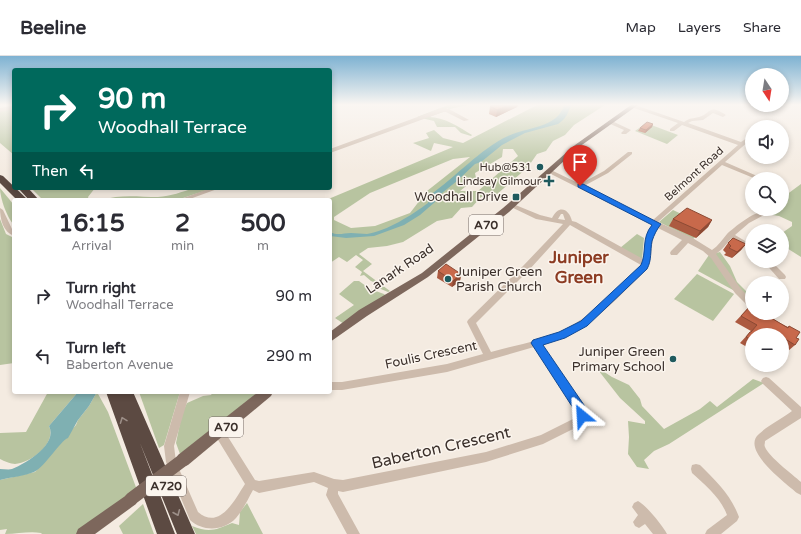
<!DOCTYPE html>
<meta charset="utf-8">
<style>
:root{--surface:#fff;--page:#f7f7f7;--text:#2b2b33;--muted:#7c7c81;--line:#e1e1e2}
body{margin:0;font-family:"Varela Round",sans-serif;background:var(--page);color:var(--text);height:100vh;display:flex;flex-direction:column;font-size:15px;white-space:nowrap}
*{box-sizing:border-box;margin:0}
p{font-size:13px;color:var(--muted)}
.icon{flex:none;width:22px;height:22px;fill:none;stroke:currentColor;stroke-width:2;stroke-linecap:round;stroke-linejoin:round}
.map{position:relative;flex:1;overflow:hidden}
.details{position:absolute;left:12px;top:142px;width:320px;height:196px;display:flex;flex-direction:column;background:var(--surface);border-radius:4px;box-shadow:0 2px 6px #0003}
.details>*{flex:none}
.banner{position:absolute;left:12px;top:12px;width:320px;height:122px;border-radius:4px;box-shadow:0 2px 6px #0003;background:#00695c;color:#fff;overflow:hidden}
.needle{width:26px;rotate:168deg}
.tools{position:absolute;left:745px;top:12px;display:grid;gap:8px}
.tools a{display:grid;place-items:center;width:44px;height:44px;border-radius:50%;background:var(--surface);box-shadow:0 2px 6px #0003;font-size:20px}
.pin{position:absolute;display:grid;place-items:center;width:34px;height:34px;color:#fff;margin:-41px -17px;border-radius:50% 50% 50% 0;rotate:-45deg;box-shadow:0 0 4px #0007}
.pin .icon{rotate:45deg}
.me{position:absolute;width:44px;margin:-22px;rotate:333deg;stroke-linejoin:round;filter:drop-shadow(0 0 3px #0008)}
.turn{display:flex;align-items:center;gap:14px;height:84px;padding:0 20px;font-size:18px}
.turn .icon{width:52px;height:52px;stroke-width:2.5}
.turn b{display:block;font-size:28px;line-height:34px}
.then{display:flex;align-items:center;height:38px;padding:0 20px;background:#0003;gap:8px;font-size:15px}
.eta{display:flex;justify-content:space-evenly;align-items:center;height:68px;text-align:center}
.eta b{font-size:24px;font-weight:700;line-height:28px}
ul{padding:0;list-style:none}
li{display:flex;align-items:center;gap:12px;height:60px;padding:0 20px}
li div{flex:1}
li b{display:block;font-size:15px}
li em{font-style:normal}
header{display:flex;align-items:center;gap:24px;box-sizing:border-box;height:56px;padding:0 20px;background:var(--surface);border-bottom:1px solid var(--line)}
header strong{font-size:19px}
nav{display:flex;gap:22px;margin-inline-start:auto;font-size:14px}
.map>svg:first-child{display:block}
.green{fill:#b8c4a0;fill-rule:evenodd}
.water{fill:#7fb0b2}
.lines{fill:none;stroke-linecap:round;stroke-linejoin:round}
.minor{fill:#cdbbac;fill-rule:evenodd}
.major{fill:#7d675c;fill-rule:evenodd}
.highway{fill:#5c4a42;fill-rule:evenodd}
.major-bridge{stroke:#7d675c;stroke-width:13}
.wall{fill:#ac5a40}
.shaded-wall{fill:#8c4a34}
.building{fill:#c8694b;stroke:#8c4a34}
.oneway{stroke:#9c8e87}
.route{fill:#1a73e8;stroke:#114b97}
.poi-dot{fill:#1f5a5e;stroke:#fbf5ee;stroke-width:1.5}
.labels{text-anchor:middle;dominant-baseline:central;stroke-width:3;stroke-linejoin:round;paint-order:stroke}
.far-poi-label{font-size:11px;fill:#3b302b;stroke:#fbf5ee;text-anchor:end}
.far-street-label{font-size:11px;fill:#3b302b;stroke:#fbf5ee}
.shield{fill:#fbf5ee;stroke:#756b66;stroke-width:1}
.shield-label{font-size:12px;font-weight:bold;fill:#3b302b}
.poi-label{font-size:13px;fill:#3b302b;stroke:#fbf5ee;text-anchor:end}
.street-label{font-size:13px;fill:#3b302b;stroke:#fbf5ee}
.near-street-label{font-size:16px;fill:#3b302b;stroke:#fbf5ee}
.district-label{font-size:17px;font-weight:bold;fill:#8c3b22;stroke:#fbf5ee}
</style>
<header>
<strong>Beeline</strong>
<nav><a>Map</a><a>Layers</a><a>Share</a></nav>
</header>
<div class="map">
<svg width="801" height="478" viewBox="0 0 801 478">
<rect width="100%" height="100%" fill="#f4ebe1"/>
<g class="green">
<path d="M448,49H469L449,53L447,52L446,55L429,61C444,61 459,71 472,79L471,80L461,77L455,71H437L434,65L417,61Z"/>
<path d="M537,49H605L574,69L565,79L553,85L546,95L537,98L528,111L495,140L481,141L472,151L461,152L452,162L437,165L403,186L387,190L368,192L359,198L372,208L363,215L390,235L388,236L376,231L378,228L371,225L364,219L360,220L362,216L355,211L363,204L356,199L347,206L339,201L330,207V144H326L453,91L434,87L431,95L413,87L429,82L426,77L434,74L443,82L463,87ZM503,93H513L518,100L478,135H460L476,122L475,117L502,101ZM470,101L427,135L410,157L375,170L351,172L334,164V161L370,137L453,103Z"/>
<polygon points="14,52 14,99 0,87 0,54"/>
<polygon points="646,67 678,79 667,88 635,75"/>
<polygon points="801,128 801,201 782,189 782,177 792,170 792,166 779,160 766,158 761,155 764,153 782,153 782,142"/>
<path d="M0,132L14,149V169C7,162 0,142 0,132Z"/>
<polygon points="31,132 95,132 88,141 89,144 43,144"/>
<path d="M194,132H213L177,144H102C120,138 139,141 158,141C171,140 182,136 194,132Z"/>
<polygon points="673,154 707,170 693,183 659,166"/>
<polygon points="0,163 6,178 14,182 14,307 0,309"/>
<polygon points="637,178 644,182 642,203 620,192"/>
<polygon points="720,196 730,210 737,226 752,241 752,250 733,234 698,215 709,199"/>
<polygon points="697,218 734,238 713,265 674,243"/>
<polygon points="354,225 359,225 370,233 384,238 387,241 344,268 335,262 354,249 339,238"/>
<polygon points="595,310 612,321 629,329 640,343 642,350 664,373 700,353 710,345 717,351 753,323 764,327 669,388 654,395 644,404 649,413 637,411 628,398 629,381 628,365 645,368 645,365 620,342"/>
<path d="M48,336H78L49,370C57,387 31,407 15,408C11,408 4,405 0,403V377L26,376Z"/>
<path d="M97,336L108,356L137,434L77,478H42L41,477C29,475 18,478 5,478L7,473L0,474V424L35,416L76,369L78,364L89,350Z"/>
<polygon points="139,336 180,336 164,389 159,392"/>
<polygon points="213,336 258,336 215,374 180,398 176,387 182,357 187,347 203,340 211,339"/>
<path d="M247,447L263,478H196L192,470C209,477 216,474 232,467L239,469L240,456Z"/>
<polygon points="143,448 154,478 123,478 119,470"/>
</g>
<g class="water">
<path d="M564,49H571C568,57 566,63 558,68L525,77L502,89L481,106L475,108L457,125L437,141L435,146L420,159L404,169L374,180L346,182L330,180V176C338,180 343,177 351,177C356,177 362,178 367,178C387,175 412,159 428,147L430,139C456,121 480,93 508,80C527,71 558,72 564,49Z"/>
<path d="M78,336H97L89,350L78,364L68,382C60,385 45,411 34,416C25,420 11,421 0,424V413C4,413 9,414 12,413C27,407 58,388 49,370Z"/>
</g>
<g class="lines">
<g class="minor">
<polygon points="14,49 14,53 0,56 0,52"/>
<path d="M631,49H635L684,66C691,61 692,63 699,61C711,58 708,47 726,59L723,61L713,57L703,64L692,65L688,67L741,86L747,82L750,84L725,106L764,123H756L722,109L658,166L691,181L712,194C718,190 722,184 727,178C735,171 755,154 766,156V158L749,167L735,179L752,189V194L731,183L722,193L716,198L741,233L752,244V252L749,251L735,237L711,202L703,195L688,187L677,199H671L670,197L671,195L682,184L658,172C649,184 654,201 647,213C613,246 589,276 542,289L583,350L587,360L585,367L543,388L486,406L343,436L338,435V438L360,478H347L328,443L326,439L328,432L314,426L259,437L253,434C248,443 243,454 236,462C224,475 203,476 190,464L166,406L164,390L180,336H190L174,390L176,406L198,456C220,475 235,443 245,428L215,379L214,376L215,373L219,371L223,373L255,424L259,425L314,416L334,423L343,424L486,396L541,379L577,361L576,355L534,291L447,316L342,334H330V326H342L447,308L483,298L467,266L468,264L523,210L563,168L536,163L509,150V148H513L540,159L552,162C559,148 569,153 572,165L576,166L643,203L647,179L652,169L547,116V114H551L580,128L604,115L628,96H632V98L608,117L584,130L653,164L738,89L682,69L674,75H670V73L678,67L631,51ZM561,158H563L565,164L558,163ZM570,169L641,209C617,232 595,258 565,273C544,285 515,289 491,296L476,267L529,214Z"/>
<polygon points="442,52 449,53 469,64 464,65 446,56 443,56 330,97 330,93"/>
<polygon points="608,65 612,65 631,74 626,78 622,78 621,77 624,74 608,67"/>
<polygon points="211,132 220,132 187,144 178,144"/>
<path d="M0,152L3,154L12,173L14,174V180C3,176 0,163 0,152Z"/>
<polygon points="763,205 771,205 785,219 786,221 785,223 779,223"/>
<path d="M766,321L769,322L801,351V362L765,385C765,388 764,389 765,391C769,401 792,418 801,426V439L797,437C786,427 740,394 759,378C768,369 782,363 792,355L763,328L761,325L763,322Z"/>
<path d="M696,408L700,409C716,425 731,439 739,461L737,465L721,478H705L707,474L727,459C721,442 705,429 692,417L691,413L692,409Z"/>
<path d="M638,445C646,449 663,470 667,478H653L645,468L639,472L635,470L633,466L638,459L632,451L634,447Z"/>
</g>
<g class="major">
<polygon points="631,49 638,49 579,91 509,156 428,221 367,260 330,286 330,276 359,254 422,217 503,152 575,89"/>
<polygon points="258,336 273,336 271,340 188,409 183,411 178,409 176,404 178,399"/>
<polygon points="131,436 136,438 138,443 136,448 95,478 76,478 78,473"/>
</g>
<g class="highway">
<polygon points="0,119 3,120 28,144 17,144 0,127"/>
<polygon points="18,132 28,132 39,144 29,144"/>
<polygon points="106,336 133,336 195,478 177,478 140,387 175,478 157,478"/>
</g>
<polyline class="major-bridge" points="131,443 183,404"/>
</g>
<g class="wall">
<polygon points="518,49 517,51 496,61 489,58 490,50"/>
<polygon points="653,68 652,71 645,77 638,75 640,72"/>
<polygon points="673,163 712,164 708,171 696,182 669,170"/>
<polygon points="728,187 746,188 741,194 732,202 724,199 726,197 723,194"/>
<polygon points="438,215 461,218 460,225 452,231 437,222"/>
<polygon points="751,249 778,266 788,271 789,270 796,282 795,289 788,295 782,292 782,279 752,279 752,294 740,287 751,275 735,266"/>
</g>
<g class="shaded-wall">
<polygon points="509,49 518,49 517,51 496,61 497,54"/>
<polygon points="653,68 652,71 645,77 646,74"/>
<polygon points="712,164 708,171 696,182 700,175"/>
<polygon points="746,188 741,194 732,202 737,196"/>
<polygon points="461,218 460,225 452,231 453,225"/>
</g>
<g class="building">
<polygon points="494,49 509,49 497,54 490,50"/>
<polygon points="647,66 653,68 646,74 640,72"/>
<polygon points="687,152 712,164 700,175 673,163"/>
<polygon points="733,182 746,188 737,196 729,192 731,190 728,187"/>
<polygon points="446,208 461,218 453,225 438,215"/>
<polygon points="751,249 752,250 752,257 763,257 788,272 789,270 800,276 796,282 799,283 795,289 782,281 782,279 778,279 776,278 776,279 752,279 752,284 746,281 750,276 751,276 757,269 741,260"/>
</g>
<defs><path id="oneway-chevron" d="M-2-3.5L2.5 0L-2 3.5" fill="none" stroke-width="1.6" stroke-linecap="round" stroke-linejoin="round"/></defs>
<g class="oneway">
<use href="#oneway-chevron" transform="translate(123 364) rotate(-111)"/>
<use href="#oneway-chevron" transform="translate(177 457) rotate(67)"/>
</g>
<linearGradient id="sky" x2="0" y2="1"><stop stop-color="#7eb2d2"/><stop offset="0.42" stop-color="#faf6f2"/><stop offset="1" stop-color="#faf6f2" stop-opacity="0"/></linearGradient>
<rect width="801" height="116" fill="url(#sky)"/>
<path class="route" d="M578,128H583L661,168C657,173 654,179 652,185C650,195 652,204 647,213L587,270L565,282L543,289L584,349L588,360L586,364L582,366L578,364L575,355L531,287L533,284L559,276L581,265L641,209C647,196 641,182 652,169L578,131Z"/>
<g class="poi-dot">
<circle cx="540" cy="111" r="4"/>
<path d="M547 119h4v4h4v4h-4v4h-4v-4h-4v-4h4z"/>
<rect x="512" y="137" width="8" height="8" rx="2"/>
<circle cx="448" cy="223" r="4"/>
<circle cx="673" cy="303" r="4"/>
</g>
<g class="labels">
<g class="far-poi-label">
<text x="532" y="111">Hub@531</text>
<text x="541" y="125">Lindsay Gilmour</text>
</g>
<g class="far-street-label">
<text transform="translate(694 118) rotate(-42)">Belmont Road</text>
</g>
<g class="shield">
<rect x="469" y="159" width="34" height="20" rx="3"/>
<rect x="209" y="361" width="34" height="20" rx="3"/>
<rect x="146" y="420" width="40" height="20" rx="3"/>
</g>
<g class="shield-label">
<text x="486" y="169">A70</text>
<text x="226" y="371">A70</text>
<text x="166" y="430">A720</text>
</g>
<g class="poi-label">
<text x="508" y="141">Woodhall Drive</text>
<text x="456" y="216" text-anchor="start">Juniper Green<tspan x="456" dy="15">Parish Church</tspan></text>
<text x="665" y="296">Juniper Green<tspan x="665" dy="15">Primary School</tspan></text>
</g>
<g class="street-label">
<text transform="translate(400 213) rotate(-34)">Lanark Road</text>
<text transform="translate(431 299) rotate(-12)">Foulis Crescent</text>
</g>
<g class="near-street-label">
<text transform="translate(441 392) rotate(-13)">Baberton Crescent</text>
</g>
<g class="district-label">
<text x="579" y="201">Juniper<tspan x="579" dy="20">Green</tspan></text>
</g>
</g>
</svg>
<div class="tools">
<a><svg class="needle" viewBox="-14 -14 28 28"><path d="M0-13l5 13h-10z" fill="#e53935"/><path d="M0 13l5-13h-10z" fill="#7c7c81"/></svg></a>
<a><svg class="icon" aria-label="sound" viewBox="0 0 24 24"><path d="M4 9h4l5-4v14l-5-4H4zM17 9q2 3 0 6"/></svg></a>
<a><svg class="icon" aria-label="search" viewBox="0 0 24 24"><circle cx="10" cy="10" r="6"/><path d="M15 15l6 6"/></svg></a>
<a><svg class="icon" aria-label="layers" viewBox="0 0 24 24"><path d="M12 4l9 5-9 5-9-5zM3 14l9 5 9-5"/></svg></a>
<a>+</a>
<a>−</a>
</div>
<div class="pin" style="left:580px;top:130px;background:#d93025"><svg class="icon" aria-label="arrive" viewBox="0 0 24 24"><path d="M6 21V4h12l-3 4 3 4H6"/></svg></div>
<svg class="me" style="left:582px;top:360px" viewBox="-20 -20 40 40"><path d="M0-17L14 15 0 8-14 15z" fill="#1a73e8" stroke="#fff" stroke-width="4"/></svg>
<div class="banner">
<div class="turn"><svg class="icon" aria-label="right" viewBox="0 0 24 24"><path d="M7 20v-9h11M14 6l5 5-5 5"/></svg><div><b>90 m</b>Woodhall Terrace</div></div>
<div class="then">Then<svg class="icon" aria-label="left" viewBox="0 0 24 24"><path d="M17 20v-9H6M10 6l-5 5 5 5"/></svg></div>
</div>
<section class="details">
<div class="eta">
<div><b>16:15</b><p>Arrival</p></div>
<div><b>2</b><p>min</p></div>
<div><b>500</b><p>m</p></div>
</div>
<ul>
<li><svg class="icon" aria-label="right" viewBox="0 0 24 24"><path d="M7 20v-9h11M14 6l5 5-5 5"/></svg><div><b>Turn right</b><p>Woodhall Terrace</p></div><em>90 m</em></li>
<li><svg class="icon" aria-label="left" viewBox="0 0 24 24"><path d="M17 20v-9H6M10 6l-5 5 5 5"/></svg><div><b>Turn left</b><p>Baberton Avenue</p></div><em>290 m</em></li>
</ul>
</section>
</div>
